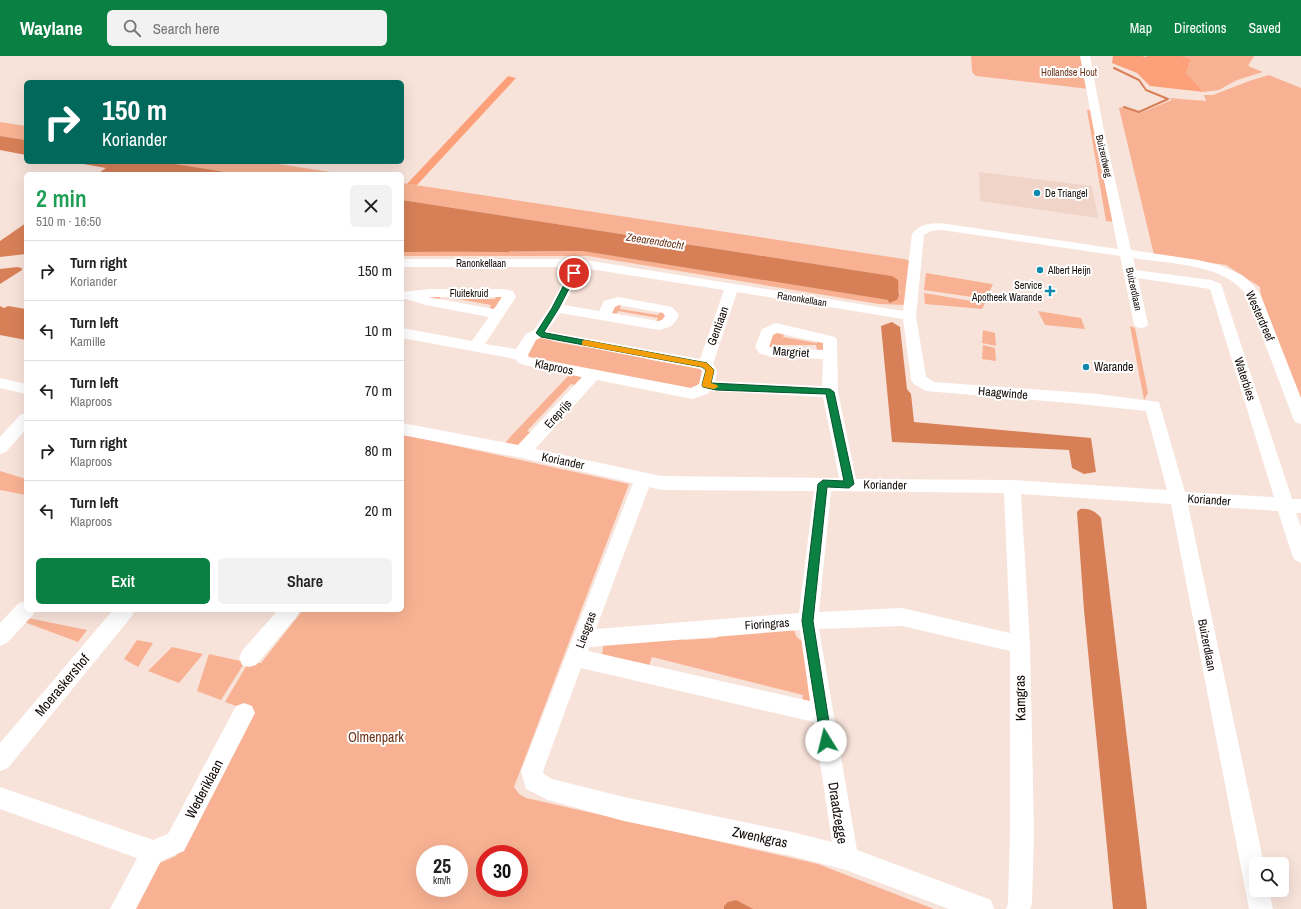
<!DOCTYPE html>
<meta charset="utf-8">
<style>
:root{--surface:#fff;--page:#f2f2f2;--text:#222;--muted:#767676;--line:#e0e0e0;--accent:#0b8043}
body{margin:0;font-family:"Archivo Narrow",sans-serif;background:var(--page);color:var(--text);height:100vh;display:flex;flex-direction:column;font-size:15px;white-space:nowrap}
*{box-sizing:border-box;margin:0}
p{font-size:13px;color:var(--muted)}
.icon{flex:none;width:22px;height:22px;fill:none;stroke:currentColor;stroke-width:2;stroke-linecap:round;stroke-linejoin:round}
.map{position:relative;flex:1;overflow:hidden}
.drawer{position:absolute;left:24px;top:116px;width:380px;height:440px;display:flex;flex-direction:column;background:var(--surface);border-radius:6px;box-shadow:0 4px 16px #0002}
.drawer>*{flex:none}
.banner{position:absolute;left:24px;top:24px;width:380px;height:84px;border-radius:6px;box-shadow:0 4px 16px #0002;background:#00695c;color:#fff;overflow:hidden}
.tools{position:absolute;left:1249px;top:801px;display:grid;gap:8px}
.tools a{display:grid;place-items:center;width:40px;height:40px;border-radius:6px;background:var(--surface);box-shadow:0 4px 16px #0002;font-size:20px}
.speed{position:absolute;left:416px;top:789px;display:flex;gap:8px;font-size:20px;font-weight:700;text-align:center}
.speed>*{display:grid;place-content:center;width:52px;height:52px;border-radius:50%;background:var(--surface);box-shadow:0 4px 16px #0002;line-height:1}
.speed small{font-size:10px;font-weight:400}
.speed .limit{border:6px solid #d22;background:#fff;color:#111}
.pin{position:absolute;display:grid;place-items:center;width:34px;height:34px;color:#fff;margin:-17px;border:2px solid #fff;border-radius:50%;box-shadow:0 1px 4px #0007}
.me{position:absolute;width:44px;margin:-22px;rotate:351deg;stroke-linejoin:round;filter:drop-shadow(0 0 3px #0008)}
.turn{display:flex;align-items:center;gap:14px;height:84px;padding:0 12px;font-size:18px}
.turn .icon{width:52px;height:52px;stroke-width:2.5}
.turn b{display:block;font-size:28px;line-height:34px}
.round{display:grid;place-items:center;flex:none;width:42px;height:42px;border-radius:6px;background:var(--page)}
.summary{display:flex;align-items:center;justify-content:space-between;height:68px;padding:0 12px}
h1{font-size:24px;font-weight:600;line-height:30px;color:#1e9e55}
.primary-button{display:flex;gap:8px;margin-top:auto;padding:8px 12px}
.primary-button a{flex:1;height:46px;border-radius:6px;background:var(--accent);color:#fff;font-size:16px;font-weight:600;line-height:46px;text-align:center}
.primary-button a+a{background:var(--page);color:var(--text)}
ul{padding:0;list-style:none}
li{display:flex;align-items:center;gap:12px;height:60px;padding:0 12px;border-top:1px solid var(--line)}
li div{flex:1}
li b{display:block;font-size:15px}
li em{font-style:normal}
header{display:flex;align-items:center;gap:24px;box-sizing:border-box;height:56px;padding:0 20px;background:var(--accent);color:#fff}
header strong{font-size:19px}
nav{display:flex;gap:22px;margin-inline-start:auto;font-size:14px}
.search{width:280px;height:36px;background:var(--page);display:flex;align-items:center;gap:10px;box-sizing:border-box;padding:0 14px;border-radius:6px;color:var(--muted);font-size:15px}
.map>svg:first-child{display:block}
.built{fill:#f1d4c8}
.green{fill:#f8b293;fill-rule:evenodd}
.forest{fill:#fba078}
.water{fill:#d78058}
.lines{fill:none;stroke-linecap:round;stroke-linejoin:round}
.stream{stroke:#d78058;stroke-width:2}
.minor{fill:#fff;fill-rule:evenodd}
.route{fill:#0b8043;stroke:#07532c}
.slow{fill:#f59e0b}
.poi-dot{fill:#0f89ac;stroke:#fff;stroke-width:1.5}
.labels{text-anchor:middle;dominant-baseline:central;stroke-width:4;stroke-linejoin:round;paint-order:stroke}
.far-park-label{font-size:10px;fill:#6d3318;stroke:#fff}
.far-street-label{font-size:10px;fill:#110a07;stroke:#fff}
.far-poi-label{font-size:10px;fill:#110a07;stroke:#fff;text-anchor:start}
.far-water-label{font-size:11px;font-style:italic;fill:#6a3115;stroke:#fff}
.street-label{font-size:12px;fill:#110a07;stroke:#fff}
.poi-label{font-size:12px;fill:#110a07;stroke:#fff;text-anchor:start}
.near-street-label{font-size:14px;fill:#110a07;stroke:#fff}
.near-park-label{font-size:14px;fill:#6d3318;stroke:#fff}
</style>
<header>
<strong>Waylane</strong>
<div class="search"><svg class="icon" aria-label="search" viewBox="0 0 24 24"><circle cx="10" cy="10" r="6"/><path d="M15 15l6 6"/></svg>Search here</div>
<nav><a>Map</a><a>Directions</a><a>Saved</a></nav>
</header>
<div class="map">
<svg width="1301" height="853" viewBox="0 0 1301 853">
<rect width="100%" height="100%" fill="#f8e3da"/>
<polygon class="built" points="979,116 1092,130 1098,162 980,145"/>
<g class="green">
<polygon points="971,0 1083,0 1089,33 976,20 972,16"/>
<polygon points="1182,0 1254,0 1248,10 1263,16 1237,24 1219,34 1204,36 1186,17 1191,3"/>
<polygon points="1269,19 1301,32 1301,350 1261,240 1260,231 1226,209 1154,199 1119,52 1123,51 1140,57 1172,44 1169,42 1206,45 1204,39 1213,39 1249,25"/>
<polygon points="1087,54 1094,54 1115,166 1106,165"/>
<polygon points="0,66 26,70 26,84 0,80"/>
<polygon points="163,106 265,106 344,118 238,118"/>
<path d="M402,127L904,203L910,205L905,249L879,248L588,200H402V196L582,195L889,244V246L897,244C903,235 897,228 892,220L402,144Z"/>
<polygon points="926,217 992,228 993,228 986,243 924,234"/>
<polygon points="924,237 984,247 985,247 982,253 925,248"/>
<path d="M428,239H467V243H495L497,239L503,242C500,248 498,254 489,254L491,249L441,240L438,244L427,242Z"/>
<polygon points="621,248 620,253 658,259 661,255 666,258 664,265 656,266 658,262 618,255 616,259 611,257 612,251"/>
<polygon points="1038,255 1081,262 1085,273 1045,269"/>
<polygon points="1130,270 1135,272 1148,337 1144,344"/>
<polygon points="983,274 995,277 996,290 982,287"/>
<polygon points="772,276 784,277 783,281 817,287 818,283 826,285 827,294 817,294 816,289 782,289 782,294 770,293 767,289"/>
<polygon points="540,281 552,283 551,285 583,291 584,289 647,301 646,303 679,309 700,310 706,317 695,334 530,304 525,298 533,285"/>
<polygon points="983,289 995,292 996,305 982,303"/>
<polygon points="570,318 581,321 582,324 578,330 571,328 527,375 534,378 521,390 504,389 511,380"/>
<path d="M402,378L629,428L514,731L519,738L526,742L818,808L934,853H129L155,809L176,800L252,656L225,646L248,607H261L303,554H402ZM425,798H459V832H425ZM485,798H519V832H485Z"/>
<polygon points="0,415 26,423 26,439 0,434"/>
<polygon points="28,562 87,574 78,586 24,566"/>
<polygon points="794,573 796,580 800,584 803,583 813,644 801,651 803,639 652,601 649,610 602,598 604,586 683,581 684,584 717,582 717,577"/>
<polygon points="137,584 153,587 138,611 124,603"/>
<polygon points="172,591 203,598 179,627 148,615"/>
<polygon points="209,598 245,606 221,644 197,635"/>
</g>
<g class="forest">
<polygon points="1113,0 1142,0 1146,1 1147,0 1182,0 1191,3 1186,17 1204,36 1150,30 1137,17 1112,7"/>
<polygon points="508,20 516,22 417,129 407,128"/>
</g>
<g class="water">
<polygon points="0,80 26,84 26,99 0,94"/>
<polygon points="72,106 163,106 238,118 97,118 106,112"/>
<polygon points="402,144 892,220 898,224 899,240 897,244 889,247 888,244 582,195 402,196"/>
<polygon points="26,167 26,198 0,201 0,185"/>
<polygon points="17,211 22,212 22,214 0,228 0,213"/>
<polygon points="0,250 4,252 8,250 26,253 25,255 26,256 26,284 0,279"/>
<polygon points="892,266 900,271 907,333 911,338 914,366 1091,382 1096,416 1084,418 1072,412 1069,394 892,386 881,270"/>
<path d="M1080,453C1089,452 1095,455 1101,462L1147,853H1113L1084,554L1077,456Z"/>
<polygon points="736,844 753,853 724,853 724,850 728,846"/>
</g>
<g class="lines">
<polyline class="stream" points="1114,12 1139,24 1146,34 1168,43 1139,56 1124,51"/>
<g class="minor">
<path d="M1080,0H1090L1103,70L1131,194L1198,204L1219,209L1242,219L1254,230L1261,240L1301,342V368L1295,366L1293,362L1247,240C1225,207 1168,208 1133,202L1136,214L1211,224L1221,228L1292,443H1301V457H1296L1301,471V507L1295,504L1292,499L1278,455L1188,449L1264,808H1256V834H1269L1273,853H1249L1171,448L1021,438L1030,588L1034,776L1032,848L1030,853H1006L1008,848L1010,776V595L902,570L819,573L857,794L991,844L994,853H949L846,814L792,800L624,765L548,744L526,733L521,715L633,427L522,402L402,379V367L518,389L582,321L524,309L519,307L515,303L402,282V272L472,285L489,261L426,249L402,242V236L430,233H503L513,235L516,241L485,288L516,293L526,278L534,274L549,252L571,211H402V203H579L903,255L912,178C920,167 934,166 947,168L1118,193L1093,70ZM942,174L1120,200L1134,268L1136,271L1141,272L1146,271L1148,268L1138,222L1210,233L1274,441L1185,436L1159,346L1098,338L934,326L926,321L916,260L924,179L931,175ZM583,212L724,234L700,303L547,275L560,257L659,274C671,271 673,271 679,259L672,251L667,250L618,241L604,245L599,255L564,249ZM737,236L903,263L911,324L914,328L926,335L1070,347L1146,355L1167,434L1012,424L856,423L838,336L837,284L835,281L776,267L762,273L755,291L759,297L771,301L823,303L822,330L715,325L717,314L713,308ZM428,241H502L494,253ZM619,249L663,257L665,260L662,264L658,265L612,257L615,251ZM777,277L823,287V294L769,291L773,279ZM540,282L700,313L702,315L699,328L691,332L529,301L528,299L536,284ZM597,324L692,343L707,338L710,335L823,341L839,422L661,420L535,393ZM649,431L661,434L814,435L799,557L596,573ZM831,435L1004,437L1010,577L902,552L819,556ZM800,574L810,645L588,595L589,591ZM581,612L814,666L832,786L792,776L624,741L552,723L544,718L543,715Z"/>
<polygon points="0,322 26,328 26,338 0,332"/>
<polygon points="26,357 26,373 6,396 0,398 0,381 20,359"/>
<polygon points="26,545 26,554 35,554 33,559 7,587 0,590 0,567 19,547"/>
<polygon points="113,554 135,554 132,560 8,712 0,715 0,687"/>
<polygon points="278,554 300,554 297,560 256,609 249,611 242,609 239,602 242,595"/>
<polygon points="244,647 252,650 255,657 184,795 161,805 136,853 110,853 137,802 0,753 0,731 153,784 168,778 236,650"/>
</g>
</g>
<polygon class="route" points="574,215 577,217 559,252 544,276 546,277 707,307 714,314 711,327 830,333 834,336 854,428 849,432 827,431 813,565 832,685 831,689 826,691 822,689 821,685 802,565 818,428 823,424 844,425 826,338 716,334 703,331 702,329 706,314 702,311 541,281 536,277 552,252 570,217"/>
<polygon class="slow" points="585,284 707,307 714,314 711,327 717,329 718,331 714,333 703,331 702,329 706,314 702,311 582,289 582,285"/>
<g class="poi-dot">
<circle cx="1037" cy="137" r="4"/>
<circle cx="1040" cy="214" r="4"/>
<path d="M1048 229h4v4h4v4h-4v4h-4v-4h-4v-4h4z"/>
<circle cx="1086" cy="311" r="4"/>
</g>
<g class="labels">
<g class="far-park-label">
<text x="1069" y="16">Hollandse Hout</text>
</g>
<g class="far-street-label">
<text transform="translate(1104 100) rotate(77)">Buizerdweg</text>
<text x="481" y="207">Ranonkellaan</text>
<text transform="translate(1134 233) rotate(78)">Buizerdlaan</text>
<text x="469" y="237">Fluitekruid</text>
<text transform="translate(802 243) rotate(9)">Ranonkellaan</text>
</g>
<g class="far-poi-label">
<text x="1045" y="137">De Triangel</text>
<text x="1048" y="214">Albert Heijn</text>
<text x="1042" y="229" text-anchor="end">Service<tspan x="1042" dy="12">Apotheek Warande</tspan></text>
</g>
<g class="far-water-label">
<text transform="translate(655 185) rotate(9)">Zeearendtocht</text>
</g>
<g class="street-label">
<text transform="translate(1260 260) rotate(66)">Westerdreef</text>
<text transform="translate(718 270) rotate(-70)">Gentiaan</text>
<text transform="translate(791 296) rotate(4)">Margriet</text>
<text transform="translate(554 311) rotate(11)">Klaproos</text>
<text transform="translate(1245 323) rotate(72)">Waterbies</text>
<text transform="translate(1003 337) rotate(5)">Haagwinde</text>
<text transform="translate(558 358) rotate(-48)">Ereprijs</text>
<text transform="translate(563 405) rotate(12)">Koriander</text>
<text transform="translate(885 429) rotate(1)">Koriander</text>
<text transform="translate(1209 444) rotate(4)">Koriander</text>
<text transform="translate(767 568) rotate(-4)">Fioringras</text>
<text transform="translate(586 574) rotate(-70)">Liesgras</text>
<text transform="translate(1207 589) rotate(79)">Buizerdlaan</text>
</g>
<g class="poi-label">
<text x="1094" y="311">Warande</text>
</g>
<g class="near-street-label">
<text transform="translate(62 629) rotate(-50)">Moeraskershof</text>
<text transform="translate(1020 642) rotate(-91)">Kamgras</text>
<text transform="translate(204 733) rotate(-62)">Wederiklaan</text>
<text transform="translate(838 757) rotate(81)">Draadzegge</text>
<text transform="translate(760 781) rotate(12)">Zwenkgras</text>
</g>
<g class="near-park-label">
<text x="376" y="681">Olmenpark</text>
</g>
</g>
</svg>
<div class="tools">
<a><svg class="icon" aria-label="search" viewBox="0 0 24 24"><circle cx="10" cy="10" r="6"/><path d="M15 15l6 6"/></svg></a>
</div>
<div class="speed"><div>25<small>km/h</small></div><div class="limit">30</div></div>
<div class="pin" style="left:574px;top:217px;background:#d93025"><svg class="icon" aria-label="arrive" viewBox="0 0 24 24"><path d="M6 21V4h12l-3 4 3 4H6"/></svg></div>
<svg class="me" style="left:826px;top:685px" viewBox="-20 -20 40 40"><circle r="19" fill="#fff"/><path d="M0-13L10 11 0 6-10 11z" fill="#0b8043"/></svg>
<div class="banner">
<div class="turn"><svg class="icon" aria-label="right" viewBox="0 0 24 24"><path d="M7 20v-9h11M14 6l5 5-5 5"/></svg><div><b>150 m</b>Koriander</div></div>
</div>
<section class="drawer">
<div class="summary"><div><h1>2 min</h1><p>510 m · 16:50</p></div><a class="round"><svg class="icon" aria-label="close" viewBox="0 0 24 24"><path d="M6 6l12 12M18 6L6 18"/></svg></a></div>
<ul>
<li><svg class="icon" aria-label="right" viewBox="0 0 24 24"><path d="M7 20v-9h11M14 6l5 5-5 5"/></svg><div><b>Turn right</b><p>Koriander</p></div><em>150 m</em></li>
<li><svg class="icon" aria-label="left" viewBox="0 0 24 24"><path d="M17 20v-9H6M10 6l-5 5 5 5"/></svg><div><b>Turn left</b><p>Kamille</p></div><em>10 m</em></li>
<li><svg class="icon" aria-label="left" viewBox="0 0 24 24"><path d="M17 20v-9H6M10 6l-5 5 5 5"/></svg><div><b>Turn left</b><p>Klaproos</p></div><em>70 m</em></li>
<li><svg class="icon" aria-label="right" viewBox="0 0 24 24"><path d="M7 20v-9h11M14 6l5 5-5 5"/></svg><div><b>Turn right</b><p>Klaproos</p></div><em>80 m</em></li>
<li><svg class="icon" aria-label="left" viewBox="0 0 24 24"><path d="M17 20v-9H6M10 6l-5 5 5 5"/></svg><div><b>Turn left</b><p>Klaproos</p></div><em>20 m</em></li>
</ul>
<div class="primary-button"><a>Exit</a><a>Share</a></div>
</section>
</div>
